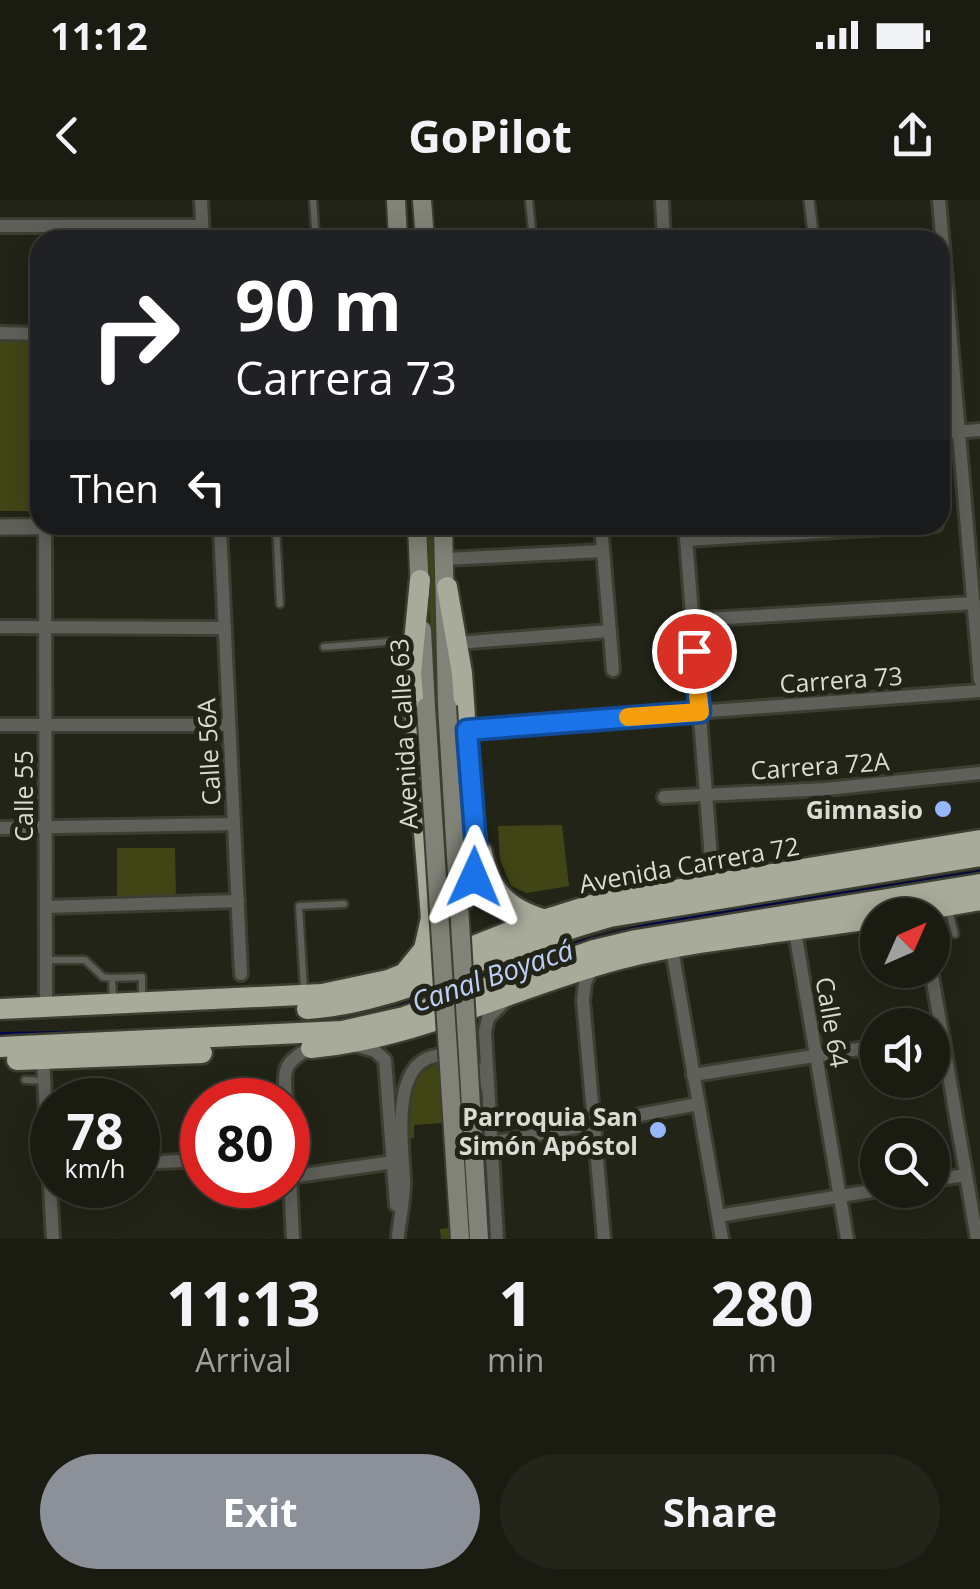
<!DOCTYPE html>
<meta charset="utf-8">
<style>
:root{--surface:#1a1b11;--page:#23241a;--text:#f1f3f6;--muted:#9fa19f;--line:#383931;--accent:#8c9099}
body{margin:0;font-family:"Open Sans",sans-serif;background:var(--page);color:var(--text);height:100vh;display:flex;flex-direction:column;font-size:38px;white-space:nowrap}
*{box-sizing:border-box;margin:0}
p{font-size:32px;color:var(--muted)}
.icon{flex:none;width:55px;height:55px;fill:none;stroke:currentColor;stroke-width:2;stroke-linecap:round;stroke-linejoin:round}
.map{position:relative;height:1039px;overflow:hidden}
.side{display:flex;flex-direction:column;background:var(--surface);flex:1}
.side>*{flex:none}
.top-card{position:absolute;left:30px;top:30px;width:920px;height:305px;border-radius:30px;box-shadow:0 5px 25px #0003,0 0 0 2px var(--line);background:#202124;color:#fff;overflow:hidden}
.needle{width:65px;rotate:45deg}
.fabs{position:absolute;left:860px;top:698px;display:grid;gap:20px}
.fabs a{display:grid;place-items:center;width:90px;height:90px;border-radius:50%;background:var(--surface);box-shadow:0 5px 25px #0003,0 0 0 2px var(--line);font-size:50px}
.speed{position:absolute;left:30px;top:878px;display:flex;gap:20px;font-size:50px;font-weight:700;text-align:center}
.speed>*{display:grid;place-content:center;width:130px;height:130px;border-radius:50%;background:var(--surface);box-shadow:0 5px 25px #0003,0 0 0 2px var(--line);line-height:1}
.speed small{font-size:25px;font-weight:400}
.speed .limit{border:15px solid #d22;background:#fff;color:#111}
.pin{position:absolute;display:grid;place-items:center;width:85px;height:85px;color:#fff;margin:-42px;border:5px solid #fff;border-radius:50%;box-shadow:0 2px 10px #0007}
.me{position:absolute;width:110px;margin:-55px;rotate:1deg;stroke-linejoin:round;filter:drop-shadow(0 0 8px #0008)}
.turn{display:flex;align-items:center;gap:35px;height:210px;padding:0 40px;font-size:45px}
.turn .icon{width:130px;height:130px;stroke-width:2.5}
.turn b{display:block;font-size:70px;line-height:85px}
.then{display:flex;align-items:center;height:95px;padding:0 40px;background:#0003;gap:20px;font-size:38px}
.eta{display:flex;justify-content:space-evenly;align-items:center;height:170px;text-align:center}
.eta b{font-size:60px;font-weight:700;line-height:70px}
.cta{display:flex;gap:20px;margin-top:auto;padding:20px 40px}
.cta a{flex:1;height:115px;border-radius:60px;background:var(--accent);color:#fff;font-size:40px;font-weight:700;line-height:115px;text-align:center}
.cta a+a{background:var(--page);color:var(--text)}
.status{display:flex;justify-content:space-between;align-items:center;height:70px;padding:0 50px;background:var(--surface);direction:ltr}
.status svg{height:28px;fill:currentColor}
header{display:flex;justify-content:space-between;align-items:center;height:130px;padding:0 40px;background:var(--surface);font-size:45px;font-weight:700}
.map>svg:first-child{display:block}
.green{fill:#414515}
.lines{fill:none;stroke-linecap:round;stroke-linejoin:round}
.stream{stroke:#020646;stroke-width:4}
.service-casing{stroke:#3c3e31;stroke-width:11}
.pedestrian-casing{stroke:#3c3e31;stroke-width:14}
.minor-casing{stroke:#3c3e31;stroke-width:18}
.tertiary-casing{stroke:#3c3e31;stroke-width:20}
.secondary-casing{stroke:#3c3e31;stroke-width:22}
.trunk-casing{stroke:#3c3e31;stroke-width:25}
.service{stroke:#5f6059;stroke-width:6}
.pedestrian{stroke:#5f6059;stroke-width:9}
.minor{stroke:#5f6059;stroke-width:12}
.tertiary{stroke:#5f6059;stroke-width:15}
.secondary{stroke:#818378;stroke-width:18}
.trunk{stroke:#a8aa9a;stroke-width:20}
.secondary-bridge-casing{stroke:#3c3e31;stroke-width:22;stroke-linecap:butt}
.secondary-bridge{stroke:#818378;stroke-width:18}
.route-casing{stroke:#114b97;stroke-width:25}
.route{stroke:#1a73e8;stroke-width:18}
.slow{stroke:#f59e0b;stroke-width:18}
.poi-dot{fill:#96b6fd;stroke:#222417;stroke-width:4}
.labels{text-anchor:middle;dominant-baseline:central;stroke-width:10;stroke-linejoin:round;paint-order:stroke}
.street-label{font-size:25px;fill:#dadbd2;stroke:#222417}
.poi-label{font-size:25px;font-weight:bold;fill:#dadbd2;stroke:#222417;text-anchor:end}
.water-label{font-size:28px;font-style:italic;fill:#bed0f7;stroke:#222417}
</style>
<div class="status"><b>11:12</b><svg viewBox="0 0 49 12"><path d="M0 12V9h3v3zM5 12V6h3v6zM10 12V3h3v9zM15 12V0h3v12zM26 1h20v11H26zM47 4h2v5h-2z"/></svg></div>
<header><svg class="icon" aria-label="back" viewBox="0 0 24 24"><path d="M15 5l-7 7 7 7"/></svg>GoPilot<svg class="icon" aria-label="share" viewBox="0 0 24 24"><path d="M12 15V3M7 8l5-5 5 5M5 13v7h14v-7"/></svg></header>
<div class="map">
<svg width="980" height="1039" viewBox="0 0 980 1039">
<rect width="100%" height="100%" fill="#222417"/>
<g class="green">
<polygon points="0,142 40,142 34,311 0,311"/>
<polygon points="424,325 436,325 438,498 435,499"/>
<polygon points="562,625 569,686 527,693 511,686 500,660 498,626"/>
<polygon points="117,648 175,648 176,703 117,703"/>
<polygon points="456,861 467,866 482,886 490,1039 487,1028 451,1029 451,1039 441,1039 440,1029 450,1028 443,923 414,925 414,938 405,939 404,921 413,878 439,862"/>
</g>
<g class="lines">
<g class="stream">
<polyline points="468,782 585,741 657,723 980,672"/>
<polyline points="388,811 440,793"/>
<polyline points="334,822 354,818"/>
<polyline points="0,834 115,832"/>
</g>
<defs>
<g id="service">
<polyline points="313,0 316,40"/>
<polyline points="529,0 533,40"/>
<polyline points="276,325 280,404"/>
<polyline points="324,447 411,440"/>
<polyline points="949,711 955,734"/>
<polyline points="932,753 945,751"/>
<polyline points="46,760 85,760 103,777 112,778"/>
<polyline points="304,790 299,706 344,704"/>
<polyline points="113,801 112,778 142,777 142,797"/>
<polyline points="25,880 44,881"/>
</g>
<polyline id="pedestrian" points="809,0 814,40"/>
<g id="minor">
<polyline points="201,0 203,40"/>
<polyline points="662,0 664,40"/>
<polyline points="939,0 980,480"/>
<polyline points="0,26 202,26"/>
<polyline points="0,133 40,134"/>
<polyline points="940,233 980,230"/>
<polyline points="45,325 46,808"/>
<polyline points="601,325 613,470"/>
<polyline points="685,325 713,684"/>
<polyline points="220,327 241,774"/>
<polyline points="686,340 936,325"/>
<polyline points="445,359 603,351"/>
<polyline points="692,420 974,403"/>
<polyline points="0,427 225,428"/>
<polyline points="457,443 610,431"/>
<polyline points="0,525 229,525"/>
<polyline points="467,529 980,491"/>
<polyline points="664,597 826,589 980,573"/>
<polyline points="0,628 234,624"/>
<polyline points="46,707 238,701"/>
<polyline points="795,731 847,1039"/>
<polyline points="672,749 722,1039"/>
<polyline points="592,768 585,783 583,800 604,1039"/>
<polyline points="931,770 977,1039"/>
<polyline points="355,845 375,851 385,860 396,1005"/>
<polyline points="43,859 53,1039"/>
<polyline points="693,875 878,846"/>
<path d="M286,900C284,869 282,864 310,848"/>
<polyline points="288,933 293,1039"/>
<polyline points="491,943 698,904"/>
<polyline points="138,963 202,960"/>
<polyline points="290,977 393,962"/>
<polyline points="932,980 966,975"/>
<polyline points="718,1016 878,990"/>
<path d="M398,1036C400,1018 404,1000 404,982C403,942 385,841 458,857C475,860 482,875 488,889"/>
<polyline points="497,1039 485,832 488,818 505,801"/>
</g>
<polyline id="tertiary" points="0,327 256,325"/>
<g id="secondary">
<polyline points="396,0 398,40"/>
<polyline points="422,0 425,40"/>
<polyline points="417,325 420,394"/>
<polyline points="443,325 447,506"/>
<polyline points="422,430 426,507"/>
</g>
<g id="trunk">
<path d="M482,652C490,690 506,708 543,719"/>
<path d="M430,701L446,709C470,706 473,683 475,662L462,473L447,387"/>
<polyline points="895,715 980,700"/>
<polyline points="407,770 424,749 431,718 411,473 420,380"/>
<polyline points="0,809 322,794 388,780 524,726 601,702 980,640"/>
<path d="M307,809C370,805 426,781 485,759C526,743 568,729 610,717L980,656"/>
<polyline points="0,847 342,831 404,817 594,750 636,740 980,684"/>
<path d="M311,848C420,838 516,786 620,759C704,738 792,732 878,718"/>
<polyline points="17,860 202,853"/>
</g>
</defs>
<use href="#service" class="service-casing"/>
<use href="#pedestrian" class="pedestrian-casing"/>
<use href="#minor" class="minor-casing"/>
<use href="#tertiary" class="tertiary-casing"/>
<use href="#secondary" class="secondary-casing"/>
<use href="#trunk" class="trunk-casing"/>
<use href="#service" class="service"/>
<use href="#pedestrian" class="pedestrian"/>
<use href="#minor" class="minor"/>
<use href="#tertiary" class="tertiary"/>
<use href="#secondary" class="secondary"/>
<use href="#trunk" class="trunk"/>
<defs>
<g id="secondary-bridge">
<polyline points="447,506 479,1039"/>
<polyline points="426,507 460,1039"/>
</g>
</defs>
<use href="#secondary-bridge" class="secondary-bridge-casing"/>
<use href="#secondary-bridge" class="secondary-bridge"/>
</g>
<g class="lines">
<defs>
<polyline id="route" points="474,677 476,646 467,530 700,512 694,451"/>
</defs>
<use href="#route" class="route-casing"/>
<use href="#route" class="route"/>
<polyline class="slow" points="628,517 700,512 698,495"/>
</g>
<g class="poi-dot">
<circle cx="943" cy="609" r="10"/>
<circle cx="658" cy="930" r="10"/>
</g>
<g class="labels">
<g class="street-label">
<text transform="translate(841 479) rotate(-4)">Carrera 73</text>
<text transform="translate(403 534) rotate(-93)">Avenida Calle 63</text>
<text transform="translate(208 552) rotate(-93)">Calle 56A</text>
<text transform="translate(820 565) rotate(-4)">Carrera 72A</text>
<text transform="translate(23 596) rotate(-90)">Calle 55</text>
<text transform="translate(689 664) rotate(-10)">Avenida Carrera 72</text>
<text transform="translate(833 822) rotate(80)">Calle 64</text>
</g>
<g class="poi-label">
<text x="923" y="609">Gimnasio</text>
<text x="638" y="916">Parroquia San<tspan x="638" dy="29">Simón Apóstol</tspan></text>
</g>
<g class="water-label">
<text transform="translate(492 775) rotate(-19)">Canal Boyacá</text>
</g>
</g>
</svg>
<div class="fabs">
<a><svg class="needle" viewBox="-14 -14 28 28"><path d="M0-13l5 13h-10z" fill="#e53935"/><path d="M0 13l5-13h-10z" fill="#9fa19f"/></svg></a>
<a><svg class="icon" aria-label="sound" viewBox="0 0 24 24"><path d="M4 9h4l5-4v14l-5-4H4zM17 9q2 3 0 6"/></svg></a>
<a><svg class="icon" aria-label="search" viewBox="0 0 24 24"><circle cx="10" cy="10" r="6"/><path d="M15 15l6 6"/></svg></a>
</div>
<div class="speed"><div>78<small>km/h</small></div><div class="limit">80</div></div>
<div class="pin" style="left:694px;top:451px;background:#d93025"><svg class="icon" aria-label="arrive" viewBox="0 0 24 24"><path d="M6 21V4h12l-3 4 3 4H6"/></svg></div>
<svg class="me" style="left:474px;top:677px" viewBox="-20 -20 40 40"><path d="M0-17L14 15 0 8-14 15z" fill="#1a73e8" stroke="#fff" stroke-width="4"/></svg>
<div class="top-card">
<div class="turn"><svg class="icon" aria-label="right" viewBox="0 0 24 24"><path d="M7 20v-9h11M14 6l5 5-5 5"/></svg><div><b>90 m</b>Carrera 73</div></div>
<div class="then">Then<svg class="icon" aria-label="left" viewBox="0 0 24 24"><path d="M17 20v-9H6M10 6l-5 5 5 5"/></svg></div>
</div>
</div>
<section class="side">
<div class="eta">
<div><b>11:13</b><p>Arrival</p></div>
<div><b>1</b><p>min</p></div>
<div><b>280</b><p>m</p></div>
</div>
<div class="cta"><a>Exit</a><a>Share</a></div>
</section>
